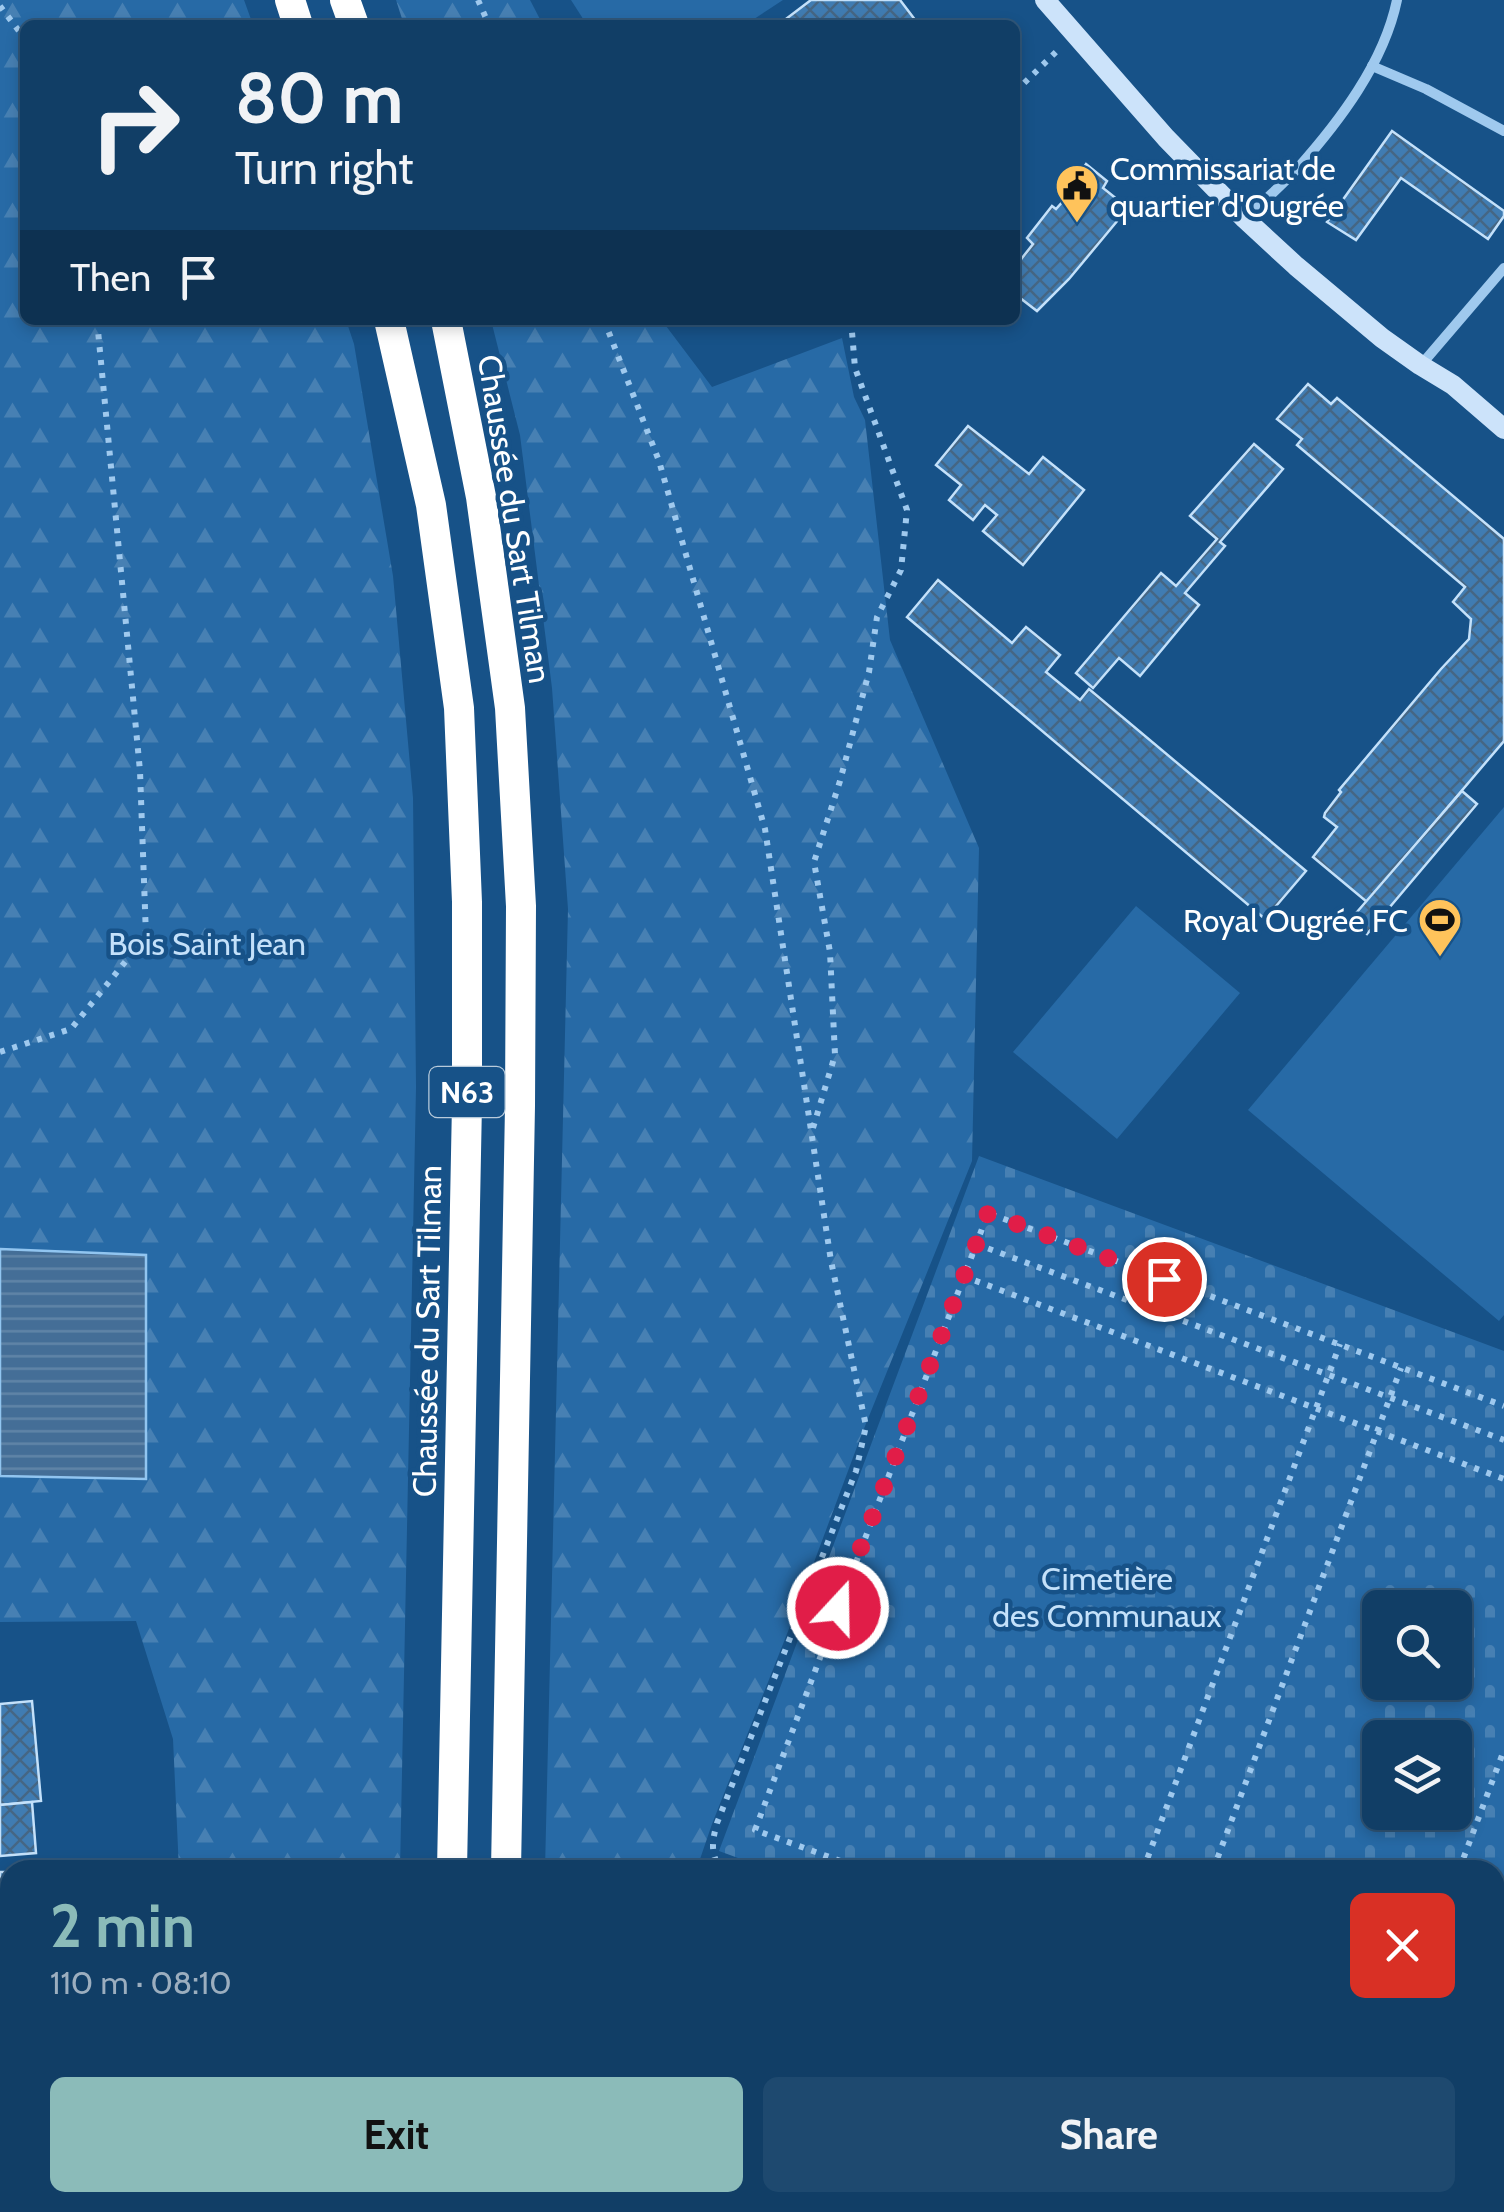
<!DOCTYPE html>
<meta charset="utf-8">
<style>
:root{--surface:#113e66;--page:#1e496f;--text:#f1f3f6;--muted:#9caebf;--line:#30577a;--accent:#8bbbb9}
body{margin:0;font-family:Cabin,sans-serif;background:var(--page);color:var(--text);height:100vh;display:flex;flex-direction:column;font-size:38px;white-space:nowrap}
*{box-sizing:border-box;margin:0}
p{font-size:32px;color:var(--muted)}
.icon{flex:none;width:55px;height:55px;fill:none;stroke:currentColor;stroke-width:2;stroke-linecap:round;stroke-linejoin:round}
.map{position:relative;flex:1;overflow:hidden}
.side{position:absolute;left:0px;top:1860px;width:1505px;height:352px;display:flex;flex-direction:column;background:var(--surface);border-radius:30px 30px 0 0;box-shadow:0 5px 15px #0003,0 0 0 2px var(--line)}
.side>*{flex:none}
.top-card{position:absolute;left:20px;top:20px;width:1000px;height:305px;border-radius:15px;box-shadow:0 5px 15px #0003,0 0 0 2px var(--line);background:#113e66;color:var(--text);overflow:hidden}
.controls{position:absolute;left:1362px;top:1590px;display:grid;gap:20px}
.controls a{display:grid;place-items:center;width:110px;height:110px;border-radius:15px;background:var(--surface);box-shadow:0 5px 15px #0003,0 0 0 2px var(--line);font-size:50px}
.pin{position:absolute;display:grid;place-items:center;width:85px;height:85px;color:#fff;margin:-42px;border:5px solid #fff;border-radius:50%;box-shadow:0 2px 10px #0007}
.me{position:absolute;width:110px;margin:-55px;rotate:21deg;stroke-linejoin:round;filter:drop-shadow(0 0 8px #0008)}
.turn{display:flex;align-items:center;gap:35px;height:210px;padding:0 50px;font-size:45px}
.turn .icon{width:130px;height:130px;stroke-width:2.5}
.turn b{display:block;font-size:70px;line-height:85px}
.then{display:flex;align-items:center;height:95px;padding:0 50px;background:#0003;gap:20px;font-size:38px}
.round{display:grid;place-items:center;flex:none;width:105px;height:105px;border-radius:15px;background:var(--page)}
.summary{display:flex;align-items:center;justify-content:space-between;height:170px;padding:0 50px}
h1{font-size:60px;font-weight:800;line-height:75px;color:var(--accent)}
.cta{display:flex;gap:20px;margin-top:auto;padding:20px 50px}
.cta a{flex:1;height:115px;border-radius:15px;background:var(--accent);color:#111;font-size:40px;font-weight:800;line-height:115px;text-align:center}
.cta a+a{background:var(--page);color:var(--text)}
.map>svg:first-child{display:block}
.grass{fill:#276aa6}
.forest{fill:url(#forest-firs)}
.cemetery{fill:url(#cemetery-stones);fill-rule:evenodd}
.garden{fill:url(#garden-furrows)}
.water{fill:url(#water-rules);stroke:#91c5f0;stroke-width:2.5}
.building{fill:url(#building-cross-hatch);stroke:#c4e1fa;stroke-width:2.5}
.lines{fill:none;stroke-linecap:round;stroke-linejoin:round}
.path{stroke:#9fc9ee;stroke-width:6;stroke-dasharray:5 8;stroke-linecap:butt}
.street{stroke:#9fc9ee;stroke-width:10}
.secondary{stroke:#cce3fa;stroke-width:20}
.highway{stroke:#fff;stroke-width:30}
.route{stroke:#e11d48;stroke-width:18;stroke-dasharray:0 32.4}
.labels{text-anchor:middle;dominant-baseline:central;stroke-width:9;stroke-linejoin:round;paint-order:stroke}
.shield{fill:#175288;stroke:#b9cbdb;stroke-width:2.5}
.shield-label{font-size:30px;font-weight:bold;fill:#fff}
.poi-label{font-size:32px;fill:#fff;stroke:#175288;text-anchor:start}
.street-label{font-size:32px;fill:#fff;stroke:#175288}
.park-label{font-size:32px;fill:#c4e1fa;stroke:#175288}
</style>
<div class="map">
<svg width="1504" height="2212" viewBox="0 0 1504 2212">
<defs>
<pattern id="forest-firs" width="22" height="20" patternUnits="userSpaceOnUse" patternTransform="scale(2.5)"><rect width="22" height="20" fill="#276aa6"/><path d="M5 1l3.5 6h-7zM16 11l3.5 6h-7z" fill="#4780b3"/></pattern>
<pattern id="cemetery-stones" width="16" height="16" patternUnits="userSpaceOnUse" patternTransform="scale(2.5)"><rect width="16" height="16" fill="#276aa6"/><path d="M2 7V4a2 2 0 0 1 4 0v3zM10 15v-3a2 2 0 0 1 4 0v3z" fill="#4780b3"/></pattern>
<pattern id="garden-furrows" width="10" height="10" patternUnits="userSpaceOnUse" patternTransform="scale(2.5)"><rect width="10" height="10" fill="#276aa6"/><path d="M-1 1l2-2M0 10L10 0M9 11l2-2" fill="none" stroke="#4780b3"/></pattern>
<pattern id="water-rules" width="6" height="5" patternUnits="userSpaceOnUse" patternTransform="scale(2.5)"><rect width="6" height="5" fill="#446e97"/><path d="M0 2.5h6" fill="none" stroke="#6084a7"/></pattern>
<pattern id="building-cross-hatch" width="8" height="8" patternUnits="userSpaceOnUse" patternTransform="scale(2.5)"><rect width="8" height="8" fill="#407cb2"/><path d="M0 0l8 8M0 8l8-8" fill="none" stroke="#456684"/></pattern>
</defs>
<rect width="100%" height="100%" fill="#175288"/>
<g class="grass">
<polygon points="571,0 783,0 745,25 587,25"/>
<polygon points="1504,807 1504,1315 1499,1321 1248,1110"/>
<polygon points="1136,906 1240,993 1117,1139 1013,1052"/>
</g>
<g class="forest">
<polygon points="0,0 244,0 253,25 25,25 25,320 346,320 354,344 393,576 413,798 416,1087 400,1870 179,1870 173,1739 136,1621 0,1622"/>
<polygon points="396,0 530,0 543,25 404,25"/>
<polygon points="491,320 664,320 666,326 712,387 842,338 854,397 865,420 890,640 979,848 972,1161 861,1436 794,1616 712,1824 699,1862 701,1870 545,1870 568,909 552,688 520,435"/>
<polygon points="393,2203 393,2212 172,2212 171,2203"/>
</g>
<path class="cemetery" d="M979,1156L1504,1351V2143L1495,2139V1870H771L719,1851ZM1380,1608H1455V1682H1380ZM1380,1738H1455V1812H1380Z"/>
<polygon class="garden" points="640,2203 779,2203 781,2212 642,2212"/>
<polygon class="water" points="0,1249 146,1255 146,1479 0,1476"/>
<g class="building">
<polygon points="811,0 900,0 919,25 778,25"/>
<polygon points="1392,131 1504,211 1504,216 1488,239 1401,178 1356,240 1327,222"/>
<polygon points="1086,164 1107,181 1103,188 1128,208 1069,279 1037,311 1020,298 1015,303 1015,267 1033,244 1027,238 1052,206 1056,209 1065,199 1070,199 1073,197 1068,191"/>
<polygon points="1308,384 1331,404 1337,398 1504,539 1504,741 1367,902 1313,857 1337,827 1324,817 1325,813 1341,792 1339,790 1441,669 1469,639 1471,619 1453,602 1465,587 1297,445 1302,439 1277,419"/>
<polygon points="968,426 1029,474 1043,457 1084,490 1023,565 983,531 997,515 985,505 973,520 949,500 961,485 936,465"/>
<polygon points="1254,444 1283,469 1220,542 1225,546 1185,593 1199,605 1140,676 1119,658 1093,688 1076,673 1161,573 1176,586 1217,539 1190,516"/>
<polygon points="938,580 1012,643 1026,627 1060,655 1046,672 1080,700 1089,689 1306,871 1265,919 907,617"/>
<polygon points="1462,791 1477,804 1367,934 1350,920"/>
<polygon points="32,1701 41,1801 0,1805 0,1704"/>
<polygon points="32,1802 36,1853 0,1856 0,1805"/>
<rect x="0" y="1872" width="10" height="49"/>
<polygon points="10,1921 10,2025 0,2025 0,1922"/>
<polygon points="24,2202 74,2202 75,2212 25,2212"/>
<polygon points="886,2202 985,2202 988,2212 915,2212 914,2209 887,2212"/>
<polygon points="1231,2202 1280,2202 1278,2212 1229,2212"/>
<polygon points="1106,2203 1153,2210 1153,2212 1104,2212"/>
</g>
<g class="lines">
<g class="path">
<polyline points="478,0 489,25"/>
<polyline points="0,6 25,39"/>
<polyline points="1015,92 1057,51"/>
<path d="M604,320L659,461L765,829L831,1261L866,1426L856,1471L717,1823C712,1842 710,1853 721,1870"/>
<polyline points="0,1052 71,1029 146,936 140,771 97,320"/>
<polyline points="813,1128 835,1055 830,952 814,862 840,781 869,672 877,617 901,570 907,510 855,368 851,320"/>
<polyline points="976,1244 1504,1440"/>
<polyline points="963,1276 1504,1479"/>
<polyline points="865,1870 755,1830 988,1213 1504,1406"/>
<polyline points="1143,1870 1340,1344"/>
<polyline points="1213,1870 1401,1368"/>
<polyline points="1459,1870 1504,1750"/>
<polyline points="1495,2101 1504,2104"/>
<polyline points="1016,2202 1018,2212"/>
<polyline points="1351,2212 1355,2202"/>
</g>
<g class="street">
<polyline points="1372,66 1426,89 1504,131"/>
<path d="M1246,219C1262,202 1281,186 1297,169C1339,122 1384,63 1397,0"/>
<polyline points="1421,365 1504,268"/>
<polyline points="1495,2169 1504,2172"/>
<polyline points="825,2202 827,2212"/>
<polyline points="1191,2212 1193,2202"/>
</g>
<polyline class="secondary" points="1045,0 1166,138 1245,219 1296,266 1382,338 1420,365 1453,385 1504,429"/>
<g class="highway">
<polyline points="290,0 298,25"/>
<polyline points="345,0 354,25"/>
<polyline points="389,320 431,505 459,708 467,902 467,1103 452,1870"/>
<polyline points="446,320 481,497 510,708 521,906 520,1106 506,1870"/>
<polyline points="445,2212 445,2202"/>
<polyline points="500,2212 500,2202"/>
</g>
</g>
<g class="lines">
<polyline class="route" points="838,1608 988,1213 1164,1279"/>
</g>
<defs>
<symbol id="civic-pin" viewBox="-11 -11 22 30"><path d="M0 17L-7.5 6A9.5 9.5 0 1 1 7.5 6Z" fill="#ffc35b" stroke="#175288"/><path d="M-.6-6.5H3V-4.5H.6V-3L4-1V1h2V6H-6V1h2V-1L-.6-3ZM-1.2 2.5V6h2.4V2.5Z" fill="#111"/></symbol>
<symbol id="stadium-pin" viewBox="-11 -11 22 30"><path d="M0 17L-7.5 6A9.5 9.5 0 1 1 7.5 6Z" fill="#ffc35b" stroke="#175288"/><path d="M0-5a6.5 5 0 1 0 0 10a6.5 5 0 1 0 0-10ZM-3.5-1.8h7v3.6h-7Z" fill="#111"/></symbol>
</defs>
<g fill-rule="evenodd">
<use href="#civic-pin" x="1052" y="161" width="50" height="68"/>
<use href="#stadium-pin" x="1415" y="895" width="50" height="68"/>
</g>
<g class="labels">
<rect class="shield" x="429.5" y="1067" width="75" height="50" rx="8"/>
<g class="shield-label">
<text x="467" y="1092">N63</text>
</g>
<g class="poi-label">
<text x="1110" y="168">Commissariat de<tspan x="1110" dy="37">quartier d'Ougrée</tspan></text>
<text x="1408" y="920" text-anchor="end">Royal Ougrée FC</text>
</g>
<g class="street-label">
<text transform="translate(515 519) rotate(81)">Chaussée du Sart Tilman</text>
<text transform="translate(427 1331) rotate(-89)">Chaussée du Sart Tilman</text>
</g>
<g class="park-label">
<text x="207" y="943">Bois Saint Jean</text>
<text x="1107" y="1578">Cimetière<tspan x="1107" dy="37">des Communaux</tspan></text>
</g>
</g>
</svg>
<div class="controls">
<a><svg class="icon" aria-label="search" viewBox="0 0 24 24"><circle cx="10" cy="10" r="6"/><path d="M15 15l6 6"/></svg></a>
<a><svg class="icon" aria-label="layers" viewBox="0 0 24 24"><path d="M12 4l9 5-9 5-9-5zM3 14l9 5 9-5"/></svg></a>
</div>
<div class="pin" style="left:1164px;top:1279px;background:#d93025"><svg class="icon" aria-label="arrive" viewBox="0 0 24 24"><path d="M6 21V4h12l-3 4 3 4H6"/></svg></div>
<svg class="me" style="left:838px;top:1608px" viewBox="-20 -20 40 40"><circle r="17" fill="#e11d48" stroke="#fff" stroke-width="3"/><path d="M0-11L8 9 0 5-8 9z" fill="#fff"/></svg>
<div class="top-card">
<div class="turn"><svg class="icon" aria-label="right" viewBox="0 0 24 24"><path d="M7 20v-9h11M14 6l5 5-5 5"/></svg><div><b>80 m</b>Turn right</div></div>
<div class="then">Then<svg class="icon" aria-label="arrive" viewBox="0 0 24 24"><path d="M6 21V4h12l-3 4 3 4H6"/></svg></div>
</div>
<section class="side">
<div class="summary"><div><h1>2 min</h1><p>110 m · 08:10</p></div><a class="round" style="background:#d93025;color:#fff"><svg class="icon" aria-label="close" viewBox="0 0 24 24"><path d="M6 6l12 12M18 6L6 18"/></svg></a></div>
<div class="cta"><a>Exit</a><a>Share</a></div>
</section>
</div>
